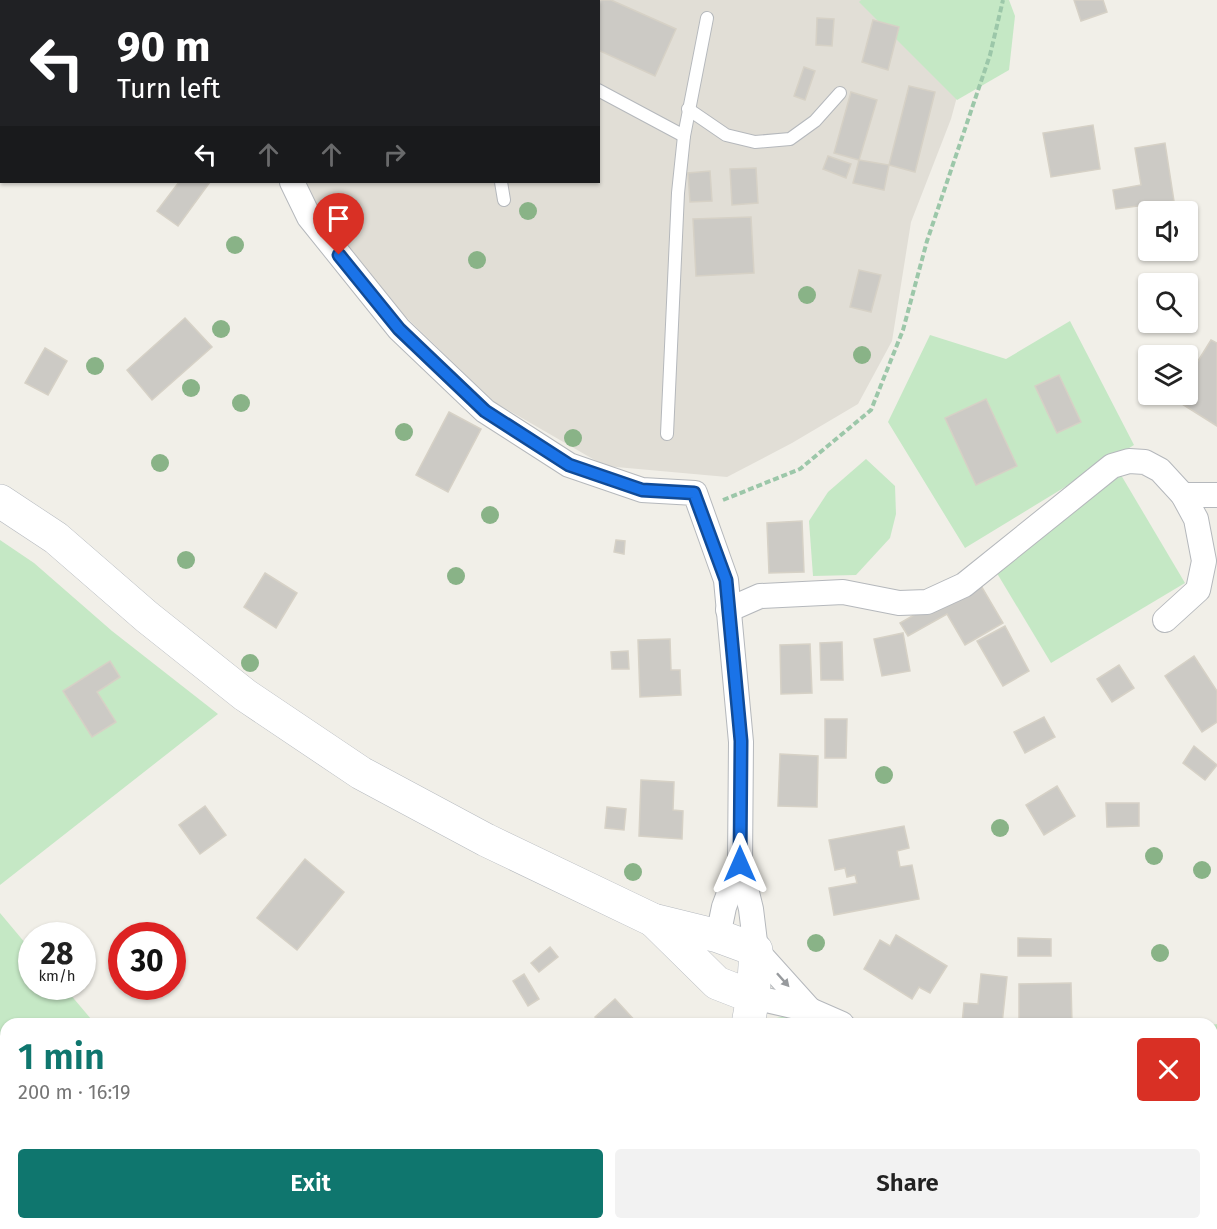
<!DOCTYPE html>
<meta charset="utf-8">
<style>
:root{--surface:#fff;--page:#f2f2f2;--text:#222;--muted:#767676;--accent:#0f766e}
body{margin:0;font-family:"Fira Sans",sans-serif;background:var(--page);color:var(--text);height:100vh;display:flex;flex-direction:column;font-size:22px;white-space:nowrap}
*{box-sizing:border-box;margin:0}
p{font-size:20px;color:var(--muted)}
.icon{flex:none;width:33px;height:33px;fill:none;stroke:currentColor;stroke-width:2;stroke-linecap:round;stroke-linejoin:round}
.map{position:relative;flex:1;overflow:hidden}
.side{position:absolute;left:0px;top:1018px;width:1218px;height:212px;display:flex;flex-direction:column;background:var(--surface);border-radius:18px 18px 0 0;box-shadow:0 2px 4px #0004}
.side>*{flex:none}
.hud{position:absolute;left:0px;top:0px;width:600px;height:183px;box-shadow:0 2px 4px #0004;background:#202124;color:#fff;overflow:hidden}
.buttons{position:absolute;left:1138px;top:201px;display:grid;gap:12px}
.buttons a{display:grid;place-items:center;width:60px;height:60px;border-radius:6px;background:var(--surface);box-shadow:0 2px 4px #0004;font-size:30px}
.speed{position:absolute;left:18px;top:922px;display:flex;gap:12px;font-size:30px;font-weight:700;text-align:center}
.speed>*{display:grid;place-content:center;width:78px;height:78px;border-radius:50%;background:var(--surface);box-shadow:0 2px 4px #0004;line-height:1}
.speed small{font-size:15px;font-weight:400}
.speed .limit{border:9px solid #d22;background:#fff;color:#111}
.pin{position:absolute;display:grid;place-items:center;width:51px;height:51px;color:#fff;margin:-62px -26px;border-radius:50% 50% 50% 0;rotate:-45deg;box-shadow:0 0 6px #0007}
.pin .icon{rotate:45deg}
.me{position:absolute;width:66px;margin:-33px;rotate:0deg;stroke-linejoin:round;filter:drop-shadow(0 0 4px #0008)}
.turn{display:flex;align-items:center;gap:21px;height:126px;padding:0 18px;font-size:27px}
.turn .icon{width:78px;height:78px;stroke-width:2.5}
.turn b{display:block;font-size:42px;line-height:51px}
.lanes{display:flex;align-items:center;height:57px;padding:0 18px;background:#0003;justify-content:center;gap:30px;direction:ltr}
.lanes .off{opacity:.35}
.round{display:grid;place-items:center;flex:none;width:63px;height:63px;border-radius:6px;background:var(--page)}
.head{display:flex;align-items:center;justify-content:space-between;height:102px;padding:0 18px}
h1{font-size:36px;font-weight:600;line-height:45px;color:var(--accent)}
.action{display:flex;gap:12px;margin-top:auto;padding:12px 18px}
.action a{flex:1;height:69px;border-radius:6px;background:var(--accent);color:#fff;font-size:24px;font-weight:600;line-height:69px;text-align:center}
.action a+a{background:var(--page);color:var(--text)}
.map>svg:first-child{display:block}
.education{fill:#e1ded6}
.green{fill:#c5e8c5}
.building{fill:#cccac5;stroke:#d6d1c6;stroke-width:1.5}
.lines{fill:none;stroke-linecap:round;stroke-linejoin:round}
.lane-casing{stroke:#b5b8bc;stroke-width:14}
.street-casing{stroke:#b5b8bc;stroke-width:26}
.secondary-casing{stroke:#b6babf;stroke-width:34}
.path{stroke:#9cc7a9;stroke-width:4;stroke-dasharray:6 3;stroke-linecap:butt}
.lane{stroke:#fff;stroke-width:12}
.street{stroke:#fff;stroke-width:24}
.secondary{stroke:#fff;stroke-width:33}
.tree{fill:#89b387}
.oneway{fill:#979a9d}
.route-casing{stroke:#114b97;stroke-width:15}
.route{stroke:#1a73e8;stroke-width:10}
</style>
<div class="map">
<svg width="1217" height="1229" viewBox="0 0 1217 1229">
<rect width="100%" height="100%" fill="#f1efe8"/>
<polygon class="education" points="259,0 983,0 951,119 911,222 892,341 858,404 792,443 727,477 605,466 494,402 405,316 315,204 304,182 598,182 598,2 259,2"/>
<g class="green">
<polygon points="861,0 1009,0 1015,16 1009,70 957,100 859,2"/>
<polygon points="1070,321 1134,445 965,548 888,422 930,335 1006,359"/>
<polygon points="866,459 895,486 896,514 890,538 856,575 813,576 809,521 828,492"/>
<polygon points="1121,475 1185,583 1051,663 986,555"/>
<polygon points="0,540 34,563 112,631 218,714 0,885"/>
<polygon points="0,913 31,950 32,987 64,987 91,1019 102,1024 6,1024 6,1224 135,1224 133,1229 0,1229"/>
<polygon points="797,1014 832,1024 767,1024 771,1019"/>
<polygon points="1217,1024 1217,1131 1212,1127 1212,1025"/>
<polygon points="1212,1170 1217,1172 1217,1229 896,1229 896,1224 1212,1224"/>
<polygon points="203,1224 425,1224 424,1229 210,1229"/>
</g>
<g class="building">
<polygon points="428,0 611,0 676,29 655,76 598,50 598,2 428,2"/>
<polygon points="1074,0 1103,0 1107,12 1081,21"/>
<polygon points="817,18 834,19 832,46 816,45"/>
<polygon points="873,20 899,27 888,70 862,62"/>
<polygon points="804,67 815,71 805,100 794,96"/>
<polygon points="909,86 935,92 915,172 889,165"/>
<polygon points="851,92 877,100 859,160 834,153"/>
<polygon points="1093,125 1100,169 1051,177 1043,133"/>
<polygon points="1165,143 1174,201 1116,209 1113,190 1141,185 1135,148"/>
<polygon points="828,156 851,164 846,178 823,169"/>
<polygon points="859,160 889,165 884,190 853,183"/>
<polygon points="756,168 758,203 732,205 730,169"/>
<polygon points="710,171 712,201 690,202 688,173"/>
<polygon points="179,182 210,182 178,226 157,211"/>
<polygon points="751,217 754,273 696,276 693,219"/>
<polygon points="859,270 881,275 871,312 850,307"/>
<polygon points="185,318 212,347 152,400 127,370"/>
<polygon points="1211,340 1217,343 1217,426 1174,399 1177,394 1188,394 1188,377"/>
<polygon points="45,348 67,361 48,395 25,383"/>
<polygon points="1059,375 1081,422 1057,433 1035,386"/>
<polygon points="986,399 1017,466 976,485 945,418"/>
<polygon points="449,412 481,429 448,492 416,475"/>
<polygon points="802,521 804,572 769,573 767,523"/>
<polygon points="616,540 625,541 624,554 614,552"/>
<polygon points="265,573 297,593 276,628 244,607"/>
<polygon points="977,579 1003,623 965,645 947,614 908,636 900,623"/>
<polygon points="1005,626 1029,671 1003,686 977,641"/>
<polygon points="903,633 910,671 882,676 874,639"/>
<polygon points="670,639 671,670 680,670 681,695 640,697 638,640"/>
<polygon points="842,642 843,680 821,680 820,643"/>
<polygon points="810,644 812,693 781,694 780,645"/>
<polygon points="628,651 629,669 612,669 611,652"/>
<polygon points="1194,656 1217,691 1217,722 1202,732 1165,676"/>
<polygon points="110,661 120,677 97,692 116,722 92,737 63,691"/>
<polygon points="1119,665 1134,688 1112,702 1097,679"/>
<polygon points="1044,717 1055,737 1025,753 1014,732"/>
<polygon points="825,719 847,719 846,758 825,758"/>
<polygon points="1194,746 1217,765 1205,780 1183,763"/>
<polygon points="780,754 818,756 817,807 778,806"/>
<polygon points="641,780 674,782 673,810 683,811 682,839 639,836"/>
<polygon points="1057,786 1075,816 1044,835 1026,805"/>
<polygon points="1106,803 1139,803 1139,826 1107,827"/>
<polygon points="205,806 226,835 200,854 179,825"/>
<polygon points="607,807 626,809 624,830 605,828"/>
<polygon points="904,826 909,848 897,851 900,867 912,865 919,899 834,915 829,888 857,883 855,875 847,877 845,868 835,870 829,840"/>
<polygon points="305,859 344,892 297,950 257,918"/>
<polygon points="896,935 947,966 930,993 919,987 912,999 864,969 880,940 890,946"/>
<polygon points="1018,938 1051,939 1051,956 1018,956"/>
<polygon points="550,947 558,957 539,972 531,963"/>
<polygon points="524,974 539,999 528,1006 513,981"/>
<polygon points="981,974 1007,977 1002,1024 962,1024 964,1003 978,1004"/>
<polygon points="1071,983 1072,1024 1019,1024 1019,984"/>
<polygon points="615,999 638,1024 602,1024 595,1017"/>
<polygon points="644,1224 645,1229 618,1229 617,1225"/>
<rect x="657" y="1224" width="25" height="5"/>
<rect x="788" y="1224" width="108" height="5"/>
</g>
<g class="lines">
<defs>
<g id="lane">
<polyline points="400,0 401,2"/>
<polyline points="598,90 684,136 707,18"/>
<polyline points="688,109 726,135 755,142 790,139 815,121 840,93"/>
<polyline points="501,182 504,200"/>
<polyline points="667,434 678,193 684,136"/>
</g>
<g id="street">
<polyline points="247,2 247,0"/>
<polyline points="292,182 309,217 399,329 485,411 569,465 642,490 695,493 726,580 741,742 740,864 751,909 756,950 810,1010"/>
<polyline points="1183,495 1217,495"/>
<polyline points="728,610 760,596 843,592 899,603 927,602 964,585 1112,466 1129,461 1145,462 1160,470 1183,495 1196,519 1204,561 1198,590 1165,620"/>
<polyline points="718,936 724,907 740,864"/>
<polyline points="753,997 810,1010 842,1024"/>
<polyline points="1212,1160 1217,1162"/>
</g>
<g id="secondary">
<polyline points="0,501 56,538 147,617 245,695 361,773 486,840 653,920 718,936 756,950 753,997 748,1024"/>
<polyline points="653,920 717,983 753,997"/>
<polyline points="749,1224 750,1229"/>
</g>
</defs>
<use href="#lane" class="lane-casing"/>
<use href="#street" class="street-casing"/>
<use href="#secondary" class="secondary-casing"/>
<polyline class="path" points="723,500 800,469 871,410 903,330 927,241 990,55 1003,0"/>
<use href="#lane" class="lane"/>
<use href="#street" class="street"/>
<use href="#secondary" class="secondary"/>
</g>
<g class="tree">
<circle cx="343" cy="207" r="9"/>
<circle cx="528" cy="211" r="9"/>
<circle cx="235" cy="245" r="9"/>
<circle cx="477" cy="260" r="9"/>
<circle cx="807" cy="295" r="9"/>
<circle cx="221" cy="329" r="9"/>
<circle cx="862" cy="355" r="9"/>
<circle cx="95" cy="366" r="9"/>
<circle cx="191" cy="388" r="9"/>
<circle cx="241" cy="403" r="9"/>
<circle cx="404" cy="432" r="9"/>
<circle cx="573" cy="438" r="9"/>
<circle cx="160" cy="463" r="9"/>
<circle cx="490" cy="515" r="9"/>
<circle cx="186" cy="560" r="9"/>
<circle cx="456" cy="576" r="9"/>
<circle cx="250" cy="663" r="9"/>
<circle cx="884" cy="775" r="9"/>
<circle cx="1000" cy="828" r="9"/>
<circle cx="1154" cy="856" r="9"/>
<circle cx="1202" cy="870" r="9"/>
<circle cx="633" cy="872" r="9"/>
<circle cx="816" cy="943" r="9"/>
<circle cx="1160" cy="953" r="9"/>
</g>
<defs><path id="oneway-solid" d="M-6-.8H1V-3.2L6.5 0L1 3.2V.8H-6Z" transform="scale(1.5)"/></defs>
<use class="oneway" href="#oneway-solid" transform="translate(783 980) rotate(48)"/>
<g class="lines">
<defs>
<polyline id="route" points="339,255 399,329 485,411 569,465 642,490 694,493 726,580 741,741 740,864"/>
</defs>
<use href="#route" class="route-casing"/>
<use href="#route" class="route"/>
</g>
</svg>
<div class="buttons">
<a><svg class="icon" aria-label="sound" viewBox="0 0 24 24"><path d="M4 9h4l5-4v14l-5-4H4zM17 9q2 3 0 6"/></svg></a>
<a><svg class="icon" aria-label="search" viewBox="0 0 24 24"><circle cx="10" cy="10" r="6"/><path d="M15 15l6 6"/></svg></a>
<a><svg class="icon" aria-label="layers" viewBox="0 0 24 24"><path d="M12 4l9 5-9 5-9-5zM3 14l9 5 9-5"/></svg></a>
</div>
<div class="speed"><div>28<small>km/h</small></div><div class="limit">30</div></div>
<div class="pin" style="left:339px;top:255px;background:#d93025"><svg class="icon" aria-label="arrive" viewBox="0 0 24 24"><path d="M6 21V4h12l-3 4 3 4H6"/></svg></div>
<svg class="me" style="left:740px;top:864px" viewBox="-20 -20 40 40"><path d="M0-17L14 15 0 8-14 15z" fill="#1a73e8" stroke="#fff" stroke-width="4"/></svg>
<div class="hud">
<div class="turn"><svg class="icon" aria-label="left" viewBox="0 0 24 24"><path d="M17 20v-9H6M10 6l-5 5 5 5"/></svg><div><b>90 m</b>Turn left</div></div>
<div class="lanes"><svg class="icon" aria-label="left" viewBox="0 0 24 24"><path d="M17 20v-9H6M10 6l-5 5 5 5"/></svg><svg class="icon off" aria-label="ahead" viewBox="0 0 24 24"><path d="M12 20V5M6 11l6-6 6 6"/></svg><svg class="icon off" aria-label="ahead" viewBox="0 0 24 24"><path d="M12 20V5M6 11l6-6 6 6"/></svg><svg class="icon off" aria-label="right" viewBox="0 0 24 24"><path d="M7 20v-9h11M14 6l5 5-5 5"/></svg></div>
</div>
<section class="side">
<div class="head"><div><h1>1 min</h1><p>200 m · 16:19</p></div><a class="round" style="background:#d93025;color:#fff"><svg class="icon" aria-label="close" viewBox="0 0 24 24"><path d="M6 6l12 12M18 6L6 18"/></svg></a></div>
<div class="action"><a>Exit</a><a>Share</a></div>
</section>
</div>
